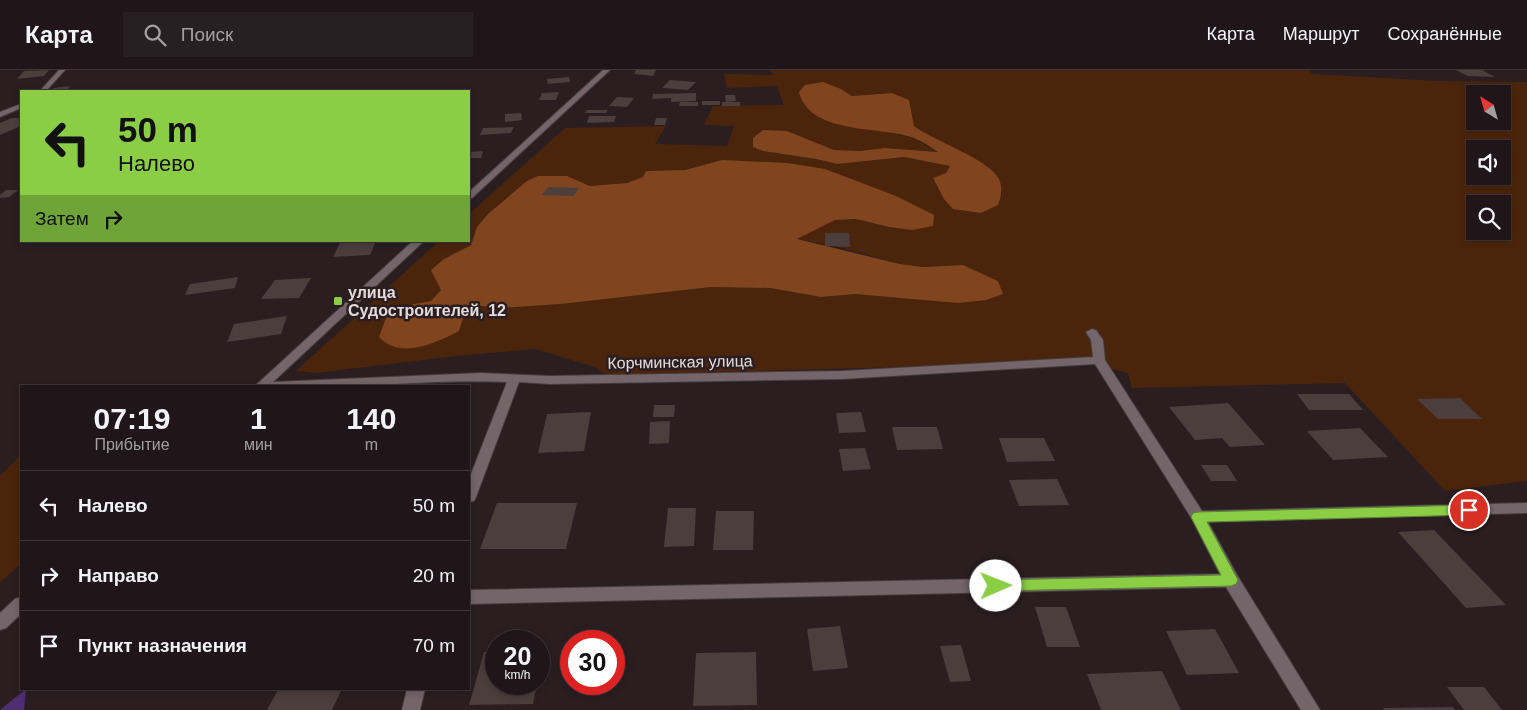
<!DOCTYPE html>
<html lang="ru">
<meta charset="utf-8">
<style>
:root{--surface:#201619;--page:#281f22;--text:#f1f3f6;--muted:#a29fa2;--line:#3d3538}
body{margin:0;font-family:Arial,sans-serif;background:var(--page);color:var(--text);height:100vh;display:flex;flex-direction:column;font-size:19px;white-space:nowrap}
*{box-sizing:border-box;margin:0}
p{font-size:16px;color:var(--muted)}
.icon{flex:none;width:28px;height:28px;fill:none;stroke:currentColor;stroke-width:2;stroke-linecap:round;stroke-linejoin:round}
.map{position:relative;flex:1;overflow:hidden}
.drawer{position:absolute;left:20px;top:315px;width:450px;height:305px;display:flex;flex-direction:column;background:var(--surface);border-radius:0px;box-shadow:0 2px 8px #0003,0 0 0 1px var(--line)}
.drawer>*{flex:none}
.top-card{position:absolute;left:20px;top:20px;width:450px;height:152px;border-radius:0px;box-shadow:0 2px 8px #0003,0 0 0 1px var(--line);background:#8bce46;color:#111;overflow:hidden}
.needle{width:32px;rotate:323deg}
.buttons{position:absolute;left:1466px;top:15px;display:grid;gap:10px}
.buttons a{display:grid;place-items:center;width:45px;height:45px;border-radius:0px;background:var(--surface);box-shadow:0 2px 8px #0003,0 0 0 1px var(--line);font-size:25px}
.speed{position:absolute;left:485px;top:560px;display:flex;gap:10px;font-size:25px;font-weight:700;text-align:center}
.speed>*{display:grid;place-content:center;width:65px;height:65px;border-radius:50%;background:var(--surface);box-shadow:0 2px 8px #0003,0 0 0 1px var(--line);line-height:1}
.speed small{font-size:12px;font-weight:400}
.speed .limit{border:8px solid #d22;background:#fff;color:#111}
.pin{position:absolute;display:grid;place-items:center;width:42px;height:42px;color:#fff;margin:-21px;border:2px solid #fff;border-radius:50%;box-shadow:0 1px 5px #0007}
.me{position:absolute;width:55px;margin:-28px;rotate:89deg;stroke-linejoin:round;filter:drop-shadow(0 0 4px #0008)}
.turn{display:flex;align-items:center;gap:18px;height:105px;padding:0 15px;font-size:22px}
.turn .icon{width:65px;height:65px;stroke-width:2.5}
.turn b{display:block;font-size:35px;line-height:42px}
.then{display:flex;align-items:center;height:48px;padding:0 15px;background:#0003;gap:10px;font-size:19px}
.eta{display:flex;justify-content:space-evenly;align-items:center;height:85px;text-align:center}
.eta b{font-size:30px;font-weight:800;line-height:35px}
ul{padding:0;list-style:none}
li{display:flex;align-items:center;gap:15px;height:70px;padding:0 15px;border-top:1px solid var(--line)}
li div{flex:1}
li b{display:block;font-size:19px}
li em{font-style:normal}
header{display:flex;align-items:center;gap:30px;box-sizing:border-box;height:70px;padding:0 25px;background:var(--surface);border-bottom:1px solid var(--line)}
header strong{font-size:24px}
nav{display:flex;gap:28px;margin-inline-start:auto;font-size:18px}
.search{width:350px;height:45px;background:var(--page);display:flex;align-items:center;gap:12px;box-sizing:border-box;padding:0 18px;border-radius:0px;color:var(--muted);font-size:19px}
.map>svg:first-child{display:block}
.green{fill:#4b250b;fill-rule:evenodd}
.forest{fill:#80451e}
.water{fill:#502c73}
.building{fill:#4b3e3c}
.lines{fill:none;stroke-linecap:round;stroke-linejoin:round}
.minor-casing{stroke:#443b3d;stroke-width:2}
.minor{fill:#736569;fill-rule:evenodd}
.route{fill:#8bce46;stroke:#5a862e}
.poi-dot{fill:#8bce46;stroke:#2a1e21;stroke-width:2}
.labels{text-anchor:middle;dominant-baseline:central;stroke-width:5;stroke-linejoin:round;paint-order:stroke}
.poi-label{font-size:16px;font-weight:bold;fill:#e3dbdd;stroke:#2a1e21;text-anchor:start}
.street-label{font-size:16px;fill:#e3dbdd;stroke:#2a1e21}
</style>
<header>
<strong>Карта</strong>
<div class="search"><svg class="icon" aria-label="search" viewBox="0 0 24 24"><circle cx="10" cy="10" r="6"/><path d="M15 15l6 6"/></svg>Поиск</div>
<nav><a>Карта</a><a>Маршрут</a><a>Сохранённые</a></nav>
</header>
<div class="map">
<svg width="1527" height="640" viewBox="0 0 1527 640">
<rect width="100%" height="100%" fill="#2a1e21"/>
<g class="green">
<path d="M770,0H1309L1312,4L1437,11L1527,12V411L1445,421L1345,313L1132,318L1128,303L1084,292L607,305L595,297L535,279L457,286L315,303L296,301L439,171H469V144L565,58L666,56L655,74L727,76L734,56L704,55L713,36L784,35L777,16L727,18L724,4L773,5ZM841,19L852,26L892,23L909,30L914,56C934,70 989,90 999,109C1001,113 1001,119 1002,124L944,129L933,108L947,103L950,96L904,87L837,94L816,89L763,81L787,61L834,80L860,81L885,78L939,82L911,67L890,62ZM1475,24H1502V51H1475ZM1475,79H1502V106H1475ZM722,90L825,99L860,114L912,160L889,157L856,149L835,150L796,169L838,177L900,194L923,197L963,195L998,211L902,228L855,224L821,227L770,218L711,217L561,234L499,238L474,235L447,236L464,244L414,234L431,231L441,220L444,189L471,175L477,157L567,106L590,116L627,113L643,107L646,101L685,100ZM1475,134H1502V161H1475Z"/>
<polygon points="21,385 21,494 0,512 0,406"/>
</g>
<g class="forest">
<path d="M823,12L841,19L852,26L892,23L909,30L914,56C933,70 990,90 999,109C1003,118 1001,127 998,135L981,143L953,139L944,129L933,108L946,103L950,96L904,87L837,94L816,89L763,81L753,77V68L763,60L787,61L834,80L860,81L885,78L938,82C931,77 920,70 911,67C879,56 810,65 799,22L805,15Z"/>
<path d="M722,90L787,93L825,99L896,126L934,145L933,156L912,160L889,157L856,149L835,150L797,169L900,194L923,197L963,195L998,211L1003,224L986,230L958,233L855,224L821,227L770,218L711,217L561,234L499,238L474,235L448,236L464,245L459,261C436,273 400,290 379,267L386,248L414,234L431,231L441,220L431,200L444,189L471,175L477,157L488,144L527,111L538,106H567L590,116L627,113L643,107L646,101L685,100Z"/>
</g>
<polygon class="water" points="26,619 24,640 1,640 1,639"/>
<g class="building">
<polygon points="49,0 44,6 17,9 24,1"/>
<polygon points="636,0 656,0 653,6 634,4"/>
<polygon points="1456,0 1482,0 1495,7 1468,6"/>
<polygon points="569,7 570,12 548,14 547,9"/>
<polygon points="670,10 696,12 688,20 662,18"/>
<polygon points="70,16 67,21 51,21 54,18"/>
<polygon points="559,22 556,30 539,30 542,23"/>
<polygon points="696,23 696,31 671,32 671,28 652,29 653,24"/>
<polygon points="725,25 735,25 736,31 726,32"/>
<polygon points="617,27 634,28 627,37 609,36"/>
<rect x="702" y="31" width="18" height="4"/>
<polygon points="680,32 698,32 698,36 679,36"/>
<rect x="722" y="32" width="18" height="4"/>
<polygon points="587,40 608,40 606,43 585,43"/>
<polygon points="521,43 522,50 505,52 505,44"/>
<polygon points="589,46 616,46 614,52 587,53"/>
<polygon points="12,48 21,48 21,56 0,65 0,53"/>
<polygon points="656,48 667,48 665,55 654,55"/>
<polygon points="514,57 511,63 480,65 483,58"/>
<polygon points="483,81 481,88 469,88 469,82"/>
<polygon points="548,117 579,118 574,126 542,125"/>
<polygon points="6,120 18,120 9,127 0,128 0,125"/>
<polygon points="825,163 849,163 850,177 825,176"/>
<polygon points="341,171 376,171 370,185 333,187"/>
<polygon points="238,207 235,218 185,225 190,214"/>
<polygon points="311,208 299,228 261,229 275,210"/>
<polygon points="287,246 281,264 227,272 234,254"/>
<polygon points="1297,324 1349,324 1363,340 1309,340"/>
<polygon points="1460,328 1482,349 1438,349 1417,329"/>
<polygon points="1228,333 1265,375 1230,377 1222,368 1195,370 1169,337"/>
<polygon points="654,335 675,335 674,347 653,347"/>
<polygon points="591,342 584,381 538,383 547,344"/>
<polygon points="861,342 866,362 839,363 836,343"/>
<polygon points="670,351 669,373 649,374 650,352"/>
<polygon points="892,357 937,357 943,379 897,380"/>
<polygon points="1360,358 1388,387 1333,390 1307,361"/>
<polygon points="999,368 1044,368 1055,391 1007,392"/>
<polygon points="865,378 871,399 843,401 839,379"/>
<polygon points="1201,395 1227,395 1237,411 1211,411"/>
<polygon points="1057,409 1069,435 1019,436 1009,410"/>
<polygon points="497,433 577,433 566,479 480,479"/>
<polygon points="668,438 696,438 694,476 664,477"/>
<polygon points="716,441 754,441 753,480 713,480"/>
<polygon points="1434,460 1506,535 1466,538 1398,462"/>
<polygon points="1035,537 1066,537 1080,577 1047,577"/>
<polygon points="840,556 848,598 813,601 807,559"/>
<polygon points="1215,559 1239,603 1187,605 1166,561"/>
<polygon points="961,575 971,611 950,612 940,576"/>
<polygon points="544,580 540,601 539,601 539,581"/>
<polygon points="484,582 496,582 496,614 537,614 533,634 469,635"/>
<polygon points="756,582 757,635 693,636 696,583"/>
<polygon points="1162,601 1181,640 1101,640 1087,604"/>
<polygon points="1447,617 1484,617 1502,640 1464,640"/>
<polygon points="278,620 341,621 332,640 267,640"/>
<polygon points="1453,637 1455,640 1384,640 1383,638"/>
</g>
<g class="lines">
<defs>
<g id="minor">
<polygon points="59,0 65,0 46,21 40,21"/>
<polygon points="603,0 610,0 472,128 469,129 469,122"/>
<polygon points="21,34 21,38 0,47 0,42"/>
<path d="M413,171H424L273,312L481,303L550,306L842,301L1093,287L1091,270L1086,262L1092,259L1096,260L1103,270L1105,290L1202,441L1527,433V443L1208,452L1237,505L1320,640H1301L1226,517L469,534V520L1220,504L1192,449L1095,294L842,309L550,314L519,312L476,427L474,431L469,432V409L507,312C423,308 339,322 255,316Z"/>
<polygon points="21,527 21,544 6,558 0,560 0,543 15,529"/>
<polygon points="407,619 425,619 420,640 402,640"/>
</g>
</defs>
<use href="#minor" class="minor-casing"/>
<use href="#minor" class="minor"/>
</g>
<polygon class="route" points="1469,435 1474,436 1476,440 1474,443 1469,445 1207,452 1238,510 1236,514 1231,516 996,521 991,520 989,516 991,511 996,510 1221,505 1191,447 1193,443 1198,442"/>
<rect class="poi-dot" x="333" y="226" width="10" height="10" rx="2.5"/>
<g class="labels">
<g class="poi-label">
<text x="348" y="222">улица<tspan x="348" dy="18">Судостроителей, 12</tspan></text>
</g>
<g class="street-label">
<text transform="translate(680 292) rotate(-1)">Корчминская улица</text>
</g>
</g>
</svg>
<div class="buttons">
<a><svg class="needle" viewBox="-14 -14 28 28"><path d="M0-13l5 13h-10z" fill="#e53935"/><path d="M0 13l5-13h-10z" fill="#a29fa2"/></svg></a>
<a><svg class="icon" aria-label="sound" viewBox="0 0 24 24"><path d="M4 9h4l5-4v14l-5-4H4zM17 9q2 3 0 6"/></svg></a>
<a><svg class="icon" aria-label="search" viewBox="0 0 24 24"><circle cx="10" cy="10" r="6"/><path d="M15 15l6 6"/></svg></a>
</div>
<div class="speed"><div>20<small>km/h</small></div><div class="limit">30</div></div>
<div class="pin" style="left:1469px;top:440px;background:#d93025"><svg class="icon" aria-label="arrive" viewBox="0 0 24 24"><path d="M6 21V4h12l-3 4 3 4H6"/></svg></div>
<svg class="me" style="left:996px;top:516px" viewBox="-20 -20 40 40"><circle r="19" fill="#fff"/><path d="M0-13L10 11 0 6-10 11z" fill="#8bce46"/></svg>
<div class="top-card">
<div class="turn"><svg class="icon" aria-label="left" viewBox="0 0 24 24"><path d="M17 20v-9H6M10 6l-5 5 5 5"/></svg><div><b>50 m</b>Налево</div></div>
<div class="then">Затем<svg class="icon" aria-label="right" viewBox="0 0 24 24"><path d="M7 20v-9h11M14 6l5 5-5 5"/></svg></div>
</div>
<section class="drawer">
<div class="eta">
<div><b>07:19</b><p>Прибытие</p></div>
<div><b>1</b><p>мин</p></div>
<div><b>140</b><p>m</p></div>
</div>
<ul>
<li><svg class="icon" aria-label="left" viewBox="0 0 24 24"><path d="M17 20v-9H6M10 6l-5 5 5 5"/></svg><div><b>Налево</b></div><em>50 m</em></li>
<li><svg class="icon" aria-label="right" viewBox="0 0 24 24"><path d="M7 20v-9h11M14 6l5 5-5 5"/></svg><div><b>Направо</b></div><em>20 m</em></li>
<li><svg class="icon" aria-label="arrive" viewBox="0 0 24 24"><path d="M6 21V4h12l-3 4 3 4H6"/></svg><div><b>Пункт назначения</b></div><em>70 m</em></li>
</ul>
</section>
</div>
